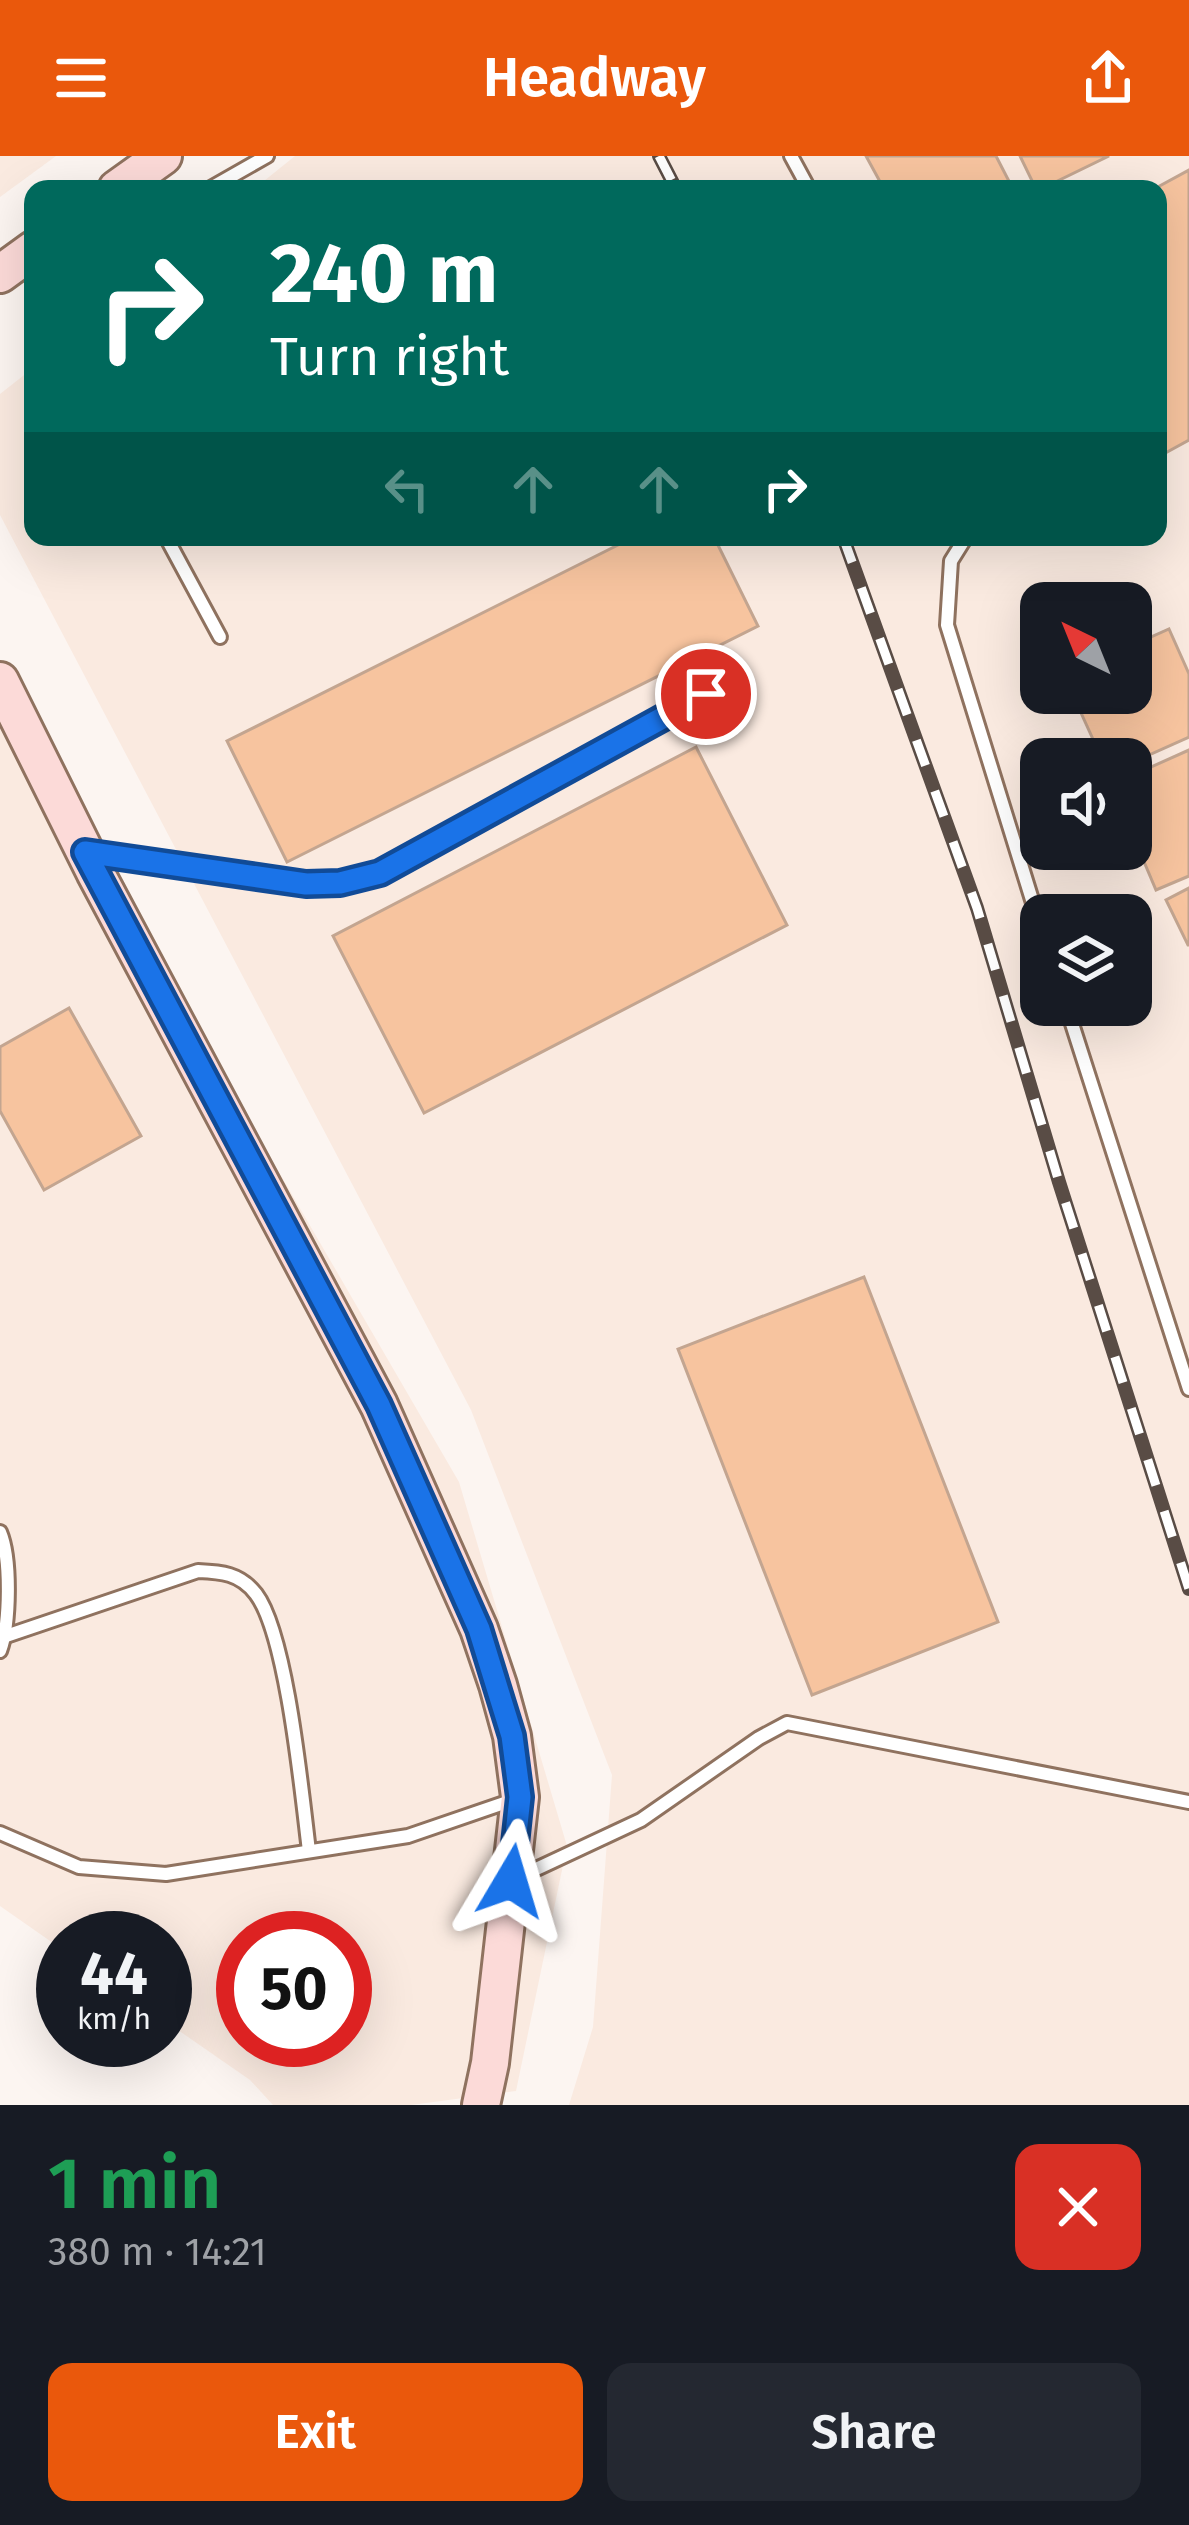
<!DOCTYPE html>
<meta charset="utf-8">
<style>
:root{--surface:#171b24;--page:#242831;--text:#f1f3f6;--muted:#9ea1a6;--accent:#ea580c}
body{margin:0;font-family:"Fira Sans",sans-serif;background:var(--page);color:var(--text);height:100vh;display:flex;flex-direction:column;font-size:45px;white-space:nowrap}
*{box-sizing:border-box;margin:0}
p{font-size:39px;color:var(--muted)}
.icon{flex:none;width:66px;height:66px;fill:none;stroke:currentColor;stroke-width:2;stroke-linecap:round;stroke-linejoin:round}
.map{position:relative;height:1949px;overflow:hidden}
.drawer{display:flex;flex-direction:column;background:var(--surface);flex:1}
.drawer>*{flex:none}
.guide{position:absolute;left:24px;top:24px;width:1143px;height:366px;border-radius:24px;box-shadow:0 12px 48px #0002;background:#00695c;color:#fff;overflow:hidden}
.needle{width:78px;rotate:317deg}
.buttons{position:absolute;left:1020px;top:426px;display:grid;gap:24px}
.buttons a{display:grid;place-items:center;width:132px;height:132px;border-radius:24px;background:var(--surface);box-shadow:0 12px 48px #0002;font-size:60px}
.speed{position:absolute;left:36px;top:1755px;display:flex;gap:24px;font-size:60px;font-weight:700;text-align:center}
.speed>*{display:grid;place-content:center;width:156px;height:156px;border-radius:50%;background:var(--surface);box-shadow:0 12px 48px #0002;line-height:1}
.speed small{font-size:30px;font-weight:400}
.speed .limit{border:18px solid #d22;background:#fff;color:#111}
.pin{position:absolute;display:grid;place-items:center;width:102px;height:102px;color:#fff;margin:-51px;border:6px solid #fff;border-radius:50%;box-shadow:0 3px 12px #0007}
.me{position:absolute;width:132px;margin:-66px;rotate:7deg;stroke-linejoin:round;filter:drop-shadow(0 0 9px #0008)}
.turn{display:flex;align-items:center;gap:42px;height:252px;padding:0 48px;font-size:54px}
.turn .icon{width:156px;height:156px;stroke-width:2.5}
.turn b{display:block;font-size:84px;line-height:102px}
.lanes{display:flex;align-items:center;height:114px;padding:0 48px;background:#0003;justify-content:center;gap:60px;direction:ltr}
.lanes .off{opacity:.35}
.round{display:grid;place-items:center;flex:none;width:126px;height:126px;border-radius:24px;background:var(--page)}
.head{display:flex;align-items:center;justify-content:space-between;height:204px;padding:0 48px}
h1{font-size:72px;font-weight:600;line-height:90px;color:#1e9e55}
.action{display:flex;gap:24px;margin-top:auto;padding:24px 48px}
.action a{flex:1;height:138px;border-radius:24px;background:var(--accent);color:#fff;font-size:48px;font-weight:600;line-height:138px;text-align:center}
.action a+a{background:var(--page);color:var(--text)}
header{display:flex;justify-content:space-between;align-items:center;height:156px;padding:0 48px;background:var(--accent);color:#fff;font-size:54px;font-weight:600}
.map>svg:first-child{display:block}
.built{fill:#faeae0;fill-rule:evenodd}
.building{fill:#f7c49f;stroke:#c3a590;stroke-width:3}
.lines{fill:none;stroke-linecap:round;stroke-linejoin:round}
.lane-casing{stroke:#8f725f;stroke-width:18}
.secondary-casing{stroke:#8f725f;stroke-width:42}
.lane{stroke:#fff;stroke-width:12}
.secondary{stroke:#fcdad8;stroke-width:36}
.rail-casing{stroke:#594c45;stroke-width:14}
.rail{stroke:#fff;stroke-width:9;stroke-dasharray:27;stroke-linecap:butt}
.route-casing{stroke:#114b97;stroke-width:30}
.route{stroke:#1a73e8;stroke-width:21}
</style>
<header><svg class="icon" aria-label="menu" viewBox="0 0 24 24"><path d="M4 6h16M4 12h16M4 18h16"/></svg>Headway<svg class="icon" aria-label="share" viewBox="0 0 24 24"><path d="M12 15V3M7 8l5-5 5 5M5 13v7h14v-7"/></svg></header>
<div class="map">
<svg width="1189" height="1949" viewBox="0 0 1189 1949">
<rect width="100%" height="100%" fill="#fcf5f1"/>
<g class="built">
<polygon points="0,0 56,0 0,41"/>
<path d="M295,0H1189V1949H569L593,1871L612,1619L471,1254L0,359V238L33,212V381H1158V33H254ZM1041,447H1131V537H1041ZM1041,603H1131V693H1041ZM1041,759H1131V849H1041Z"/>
<path d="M0,536L459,1326L567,1690L516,1935L411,1949H273L250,1924L165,1865V1782H63V1794L0,1750ZM243,1782H345V1884H243Z"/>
</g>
<g class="building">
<polygon points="866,0 996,0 1013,33 884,33"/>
<polygon points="1020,0 1109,0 1041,33 1036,33"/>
<polygon points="1189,14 1189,284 1158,301 1158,33 1154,33"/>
<polygon points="634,381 714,381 758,470 287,706 227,585"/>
<polygon points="1169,473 1189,518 1189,581 1131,607 1131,603 1102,603 1072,537 1131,537 1131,490"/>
<polygon points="696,591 787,769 424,957 333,780"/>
<polygon points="1189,594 1189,720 1156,734 1131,675 1131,620"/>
<polygon points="1189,732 1189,789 1188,789 1166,744"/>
<polygon points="69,852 141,980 44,1034 0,955 0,891"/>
<polygon points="864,1121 998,1466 812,1539 678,1193"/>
</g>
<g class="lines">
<defs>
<g id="lane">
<polyline points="791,0 809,33"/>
<polyline points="209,33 267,0"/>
<polyline points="166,381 220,481"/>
<polyline points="966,381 951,405 947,469 1041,773"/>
<polyline points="92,697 306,728 340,727 380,717 705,538"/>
<polyline points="1066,849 1189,1233"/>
<path d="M0,1376C11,1402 10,1468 0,1495"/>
<path d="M6,1480L198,1415C221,1416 240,1417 256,1438C287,1479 302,1639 309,1695"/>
<polyline points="0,1677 79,1711 166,1718 408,1680 513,1644"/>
<polyline points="517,1722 641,1664 759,1582 787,1567 1189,1646"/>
</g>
<g id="secondary">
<polyline points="117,33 163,0"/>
<polyline points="0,118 33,94"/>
<polyline points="0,525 95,716 379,1249 479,1473 498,1529 512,1580 520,1641 490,1907 481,1949"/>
</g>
</defs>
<use href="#lane" class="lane-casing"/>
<use href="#secondary" class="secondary-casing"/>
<use href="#lane" class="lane"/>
<use href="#secondary" class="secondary"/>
<defs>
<g id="rail">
<polyline points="659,0 676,33"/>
<polyline points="843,381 977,752 1059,1026 1189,1433"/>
</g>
</defs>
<use href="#rail" class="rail-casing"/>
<use href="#rail" class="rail"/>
</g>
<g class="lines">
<defs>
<polyline id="route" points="511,1725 520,1641 512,1580 479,1473 379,1249 85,696 306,728 340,727 380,717 706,538"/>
</defs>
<use href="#route" class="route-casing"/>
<use href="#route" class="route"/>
</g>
</svg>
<div class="buttons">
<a><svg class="needle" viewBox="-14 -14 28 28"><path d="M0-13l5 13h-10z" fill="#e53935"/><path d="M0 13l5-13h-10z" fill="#9ea1a6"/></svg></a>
<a><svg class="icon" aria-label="sound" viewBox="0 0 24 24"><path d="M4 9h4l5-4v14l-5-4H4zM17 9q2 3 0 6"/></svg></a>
<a><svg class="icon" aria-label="layers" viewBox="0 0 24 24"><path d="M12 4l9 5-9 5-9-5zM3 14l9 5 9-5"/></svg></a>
</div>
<div class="speed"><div>44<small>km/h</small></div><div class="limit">50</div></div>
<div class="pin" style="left:706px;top:538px;background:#d93025"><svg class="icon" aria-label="arrive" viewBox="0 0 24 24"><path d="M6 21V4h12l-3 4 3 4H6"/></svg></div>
<svg class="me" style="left:511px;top:1725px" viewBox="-20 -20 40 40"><path d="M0-17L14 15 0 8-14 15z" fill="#1a73e8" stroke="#fff" stroke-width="4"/></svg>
<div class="guide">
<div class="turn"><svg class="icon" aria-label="right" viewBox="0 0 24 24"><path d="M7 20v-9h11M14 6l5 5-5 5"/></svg><div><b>240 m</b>Turn right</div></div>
<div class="lanes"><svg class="icon off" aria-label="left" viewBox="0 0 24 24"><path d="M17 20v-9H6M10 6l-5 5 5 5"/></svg><svg class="icon off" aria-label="ahead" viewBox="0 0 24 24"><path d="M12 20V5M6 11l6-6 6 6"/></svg><svg class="icon off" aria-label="ahead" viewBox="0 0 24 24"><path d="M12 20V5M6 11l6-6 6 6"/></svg><svg class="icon" aria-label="right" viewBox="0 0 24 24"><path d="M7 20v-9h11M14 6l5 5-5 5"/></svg></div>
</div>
</div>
<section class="drawer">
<div class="head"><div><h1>1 min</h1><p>380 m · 14:21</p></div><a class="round" style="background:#d93025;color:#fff"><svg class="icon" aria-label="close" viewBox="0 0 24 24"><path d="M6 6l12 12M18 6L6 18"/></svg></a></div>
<div class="action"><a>Exit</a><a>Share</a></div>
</section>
